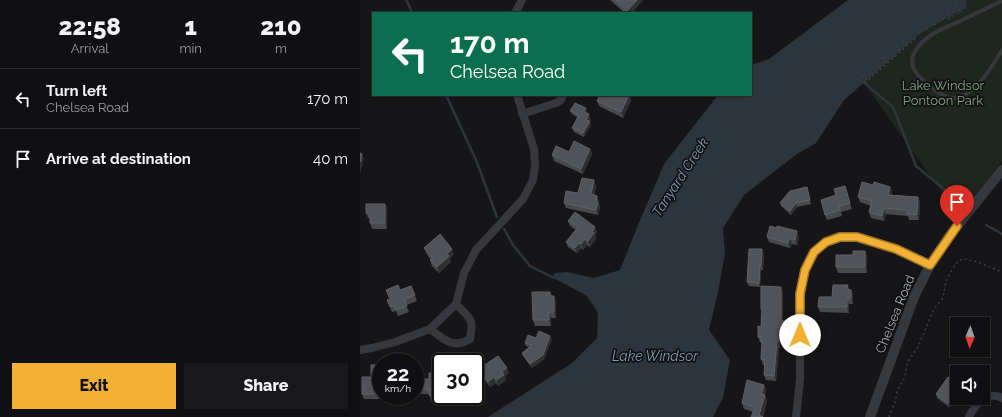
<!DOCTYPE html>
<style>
:root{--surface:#101012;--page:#19191b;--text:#f1f3f6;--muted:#9c9d9f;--line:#303032;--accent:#f2b134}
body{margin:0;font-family:Raleway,sans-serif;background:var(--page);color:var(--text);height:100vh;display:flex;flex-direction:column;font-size:15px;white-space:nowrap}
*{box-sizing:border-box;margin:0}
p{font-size:13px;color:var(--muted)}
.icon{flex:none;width:22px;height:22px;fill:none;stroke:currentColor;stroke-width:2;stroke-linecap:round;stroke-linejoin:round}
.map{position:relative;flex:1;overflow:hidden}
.side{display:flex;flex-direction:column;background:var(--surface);width:360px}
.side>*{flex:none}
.banner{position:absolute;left:12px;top:12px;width:380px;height:84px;border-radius:0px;box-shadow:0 1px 3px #0004,0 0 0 1px var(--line);background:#0b6e4f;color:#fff;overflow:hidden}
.needle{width:26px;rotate:182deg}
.controls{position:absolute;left:590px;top:317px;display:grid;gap:8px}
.controls a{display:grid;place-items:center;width:40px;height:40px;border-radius:0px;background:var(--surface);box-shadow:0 1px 3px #0004,0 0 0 1px var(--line);font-size:20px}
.speed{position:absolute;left:12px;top:353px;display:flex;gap:8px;font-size:20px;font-weight:700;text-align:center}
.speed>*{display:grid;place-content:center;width:52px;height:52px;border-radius:50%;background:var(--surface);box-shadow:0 1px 3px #0004,0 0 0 1px var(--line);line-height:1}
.speed small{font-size:10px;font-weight:400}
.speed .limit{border:2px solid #111;border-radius:6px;background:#fff;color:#111}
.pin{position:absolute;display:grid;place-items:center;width:34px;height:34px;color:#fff;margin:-41px -17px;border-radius:50% 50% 50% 0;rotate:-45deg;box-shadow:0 0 4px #0007}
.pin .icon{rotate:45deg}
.me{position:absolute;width:44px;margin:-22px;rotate:0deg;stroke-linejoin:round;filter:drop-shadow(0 0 3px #0008)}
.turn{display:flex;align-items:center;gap:14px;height:84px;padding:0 12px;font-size:18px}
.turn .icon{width:52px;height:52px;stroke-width:2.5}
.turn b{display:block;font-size:28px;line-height:34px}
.eta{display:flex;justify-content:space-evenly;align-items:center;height:68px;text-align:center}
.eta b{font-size:24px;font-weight:800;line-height:28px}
.action{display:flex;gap:8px;margin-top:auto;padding:8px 12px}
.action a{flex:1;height:46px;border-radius:0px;background:var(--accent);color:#111;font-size:16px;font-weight:800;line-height:46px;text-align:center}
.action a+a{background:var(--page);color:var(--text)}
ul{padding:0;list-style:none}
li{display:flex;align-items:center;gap:12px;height:60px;padding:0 12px;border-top:1px solid var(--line)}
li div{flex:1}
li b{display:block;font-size:15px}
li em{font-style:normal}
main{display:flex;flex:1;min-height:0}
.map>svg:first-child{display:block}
.green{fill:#1e261f}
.water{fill:#2c353c}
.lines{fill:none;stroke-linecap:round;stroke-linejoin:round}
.stream{stroke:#2c353c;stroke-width:2.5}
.path{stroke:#3d3f44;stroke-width:1.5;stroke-dasharray:2 3;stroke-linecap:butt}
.service{stroke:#37383d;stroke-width:4}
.minor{stroke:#37383d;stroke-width:8}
.tertiary{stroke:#37383d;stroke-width:10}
.wall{fill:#47494d}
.shaded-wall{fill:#2f3033}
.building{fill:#525359;stroke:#5f6168}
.route-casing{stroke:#9d7322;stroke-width:10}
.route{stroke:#f2b134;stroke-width:7}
.labels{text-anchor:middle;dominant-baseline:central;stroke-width:3.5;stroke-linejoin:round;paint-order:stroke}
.park-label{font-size:13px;fill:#7fa381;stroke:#111113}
.street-label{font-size:13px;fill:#a8adb8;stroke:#111113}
.water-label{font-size:14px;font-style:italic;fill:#7f9bb3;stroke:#111113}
</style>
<main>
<section class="side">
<div class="eta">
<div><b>22:58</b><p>Arrival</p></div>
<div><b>1</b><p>min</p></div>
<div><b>210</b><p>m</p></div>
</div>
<ul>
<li><svg class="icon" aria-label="left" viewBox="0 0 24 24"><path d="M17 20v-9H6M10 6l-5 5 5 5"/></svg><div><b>Turn left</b><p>Chelsea Road</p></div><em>170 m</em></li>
<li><svg class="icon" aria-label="arrive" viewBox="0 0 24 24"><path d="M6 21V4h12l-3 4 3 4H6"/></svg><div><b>Arrive at destination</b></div><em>40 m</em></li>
</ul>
<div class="action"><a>Exit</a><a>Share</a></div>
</section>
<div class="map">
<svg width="642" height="417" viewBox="0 0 642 417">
<rect width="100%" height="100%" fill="#161618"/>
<polygon class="green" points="606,0 642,0 642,161 622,187 598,215 504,83 561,33 603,9 606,9 607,6"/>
<polygon class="water" points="488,0 606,0 607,6 606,9 603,9 561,33 484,100 456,143 437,154 384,195 363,228 365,254 358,292 349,330 370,360 363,398 353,417 128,417 212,363 237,338 238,313 227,296 192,277 195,273 207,272 234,278 260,270 278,225 304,164 358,95 391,95 391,65 409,59"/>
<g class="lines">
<g class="stream">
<polyline points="46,0 48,3 52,13"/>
<polyline points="502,81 533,107 556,166 596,199"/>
<polyline points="86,95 116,160 137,217"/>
<polyline points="626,225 642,234"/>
<polyline points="144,229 153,245 170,266 192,277 196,278"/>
</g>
<g class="path">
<polyline points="596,6 600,12"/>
<polyline points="588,10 591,17"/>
<polyline points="580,14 584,21"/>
<polyline points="572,19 576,26"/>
<polyline points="588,19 604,10"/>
<polyline points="564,23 568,30"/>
<polyline points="557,27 561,34"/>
<polyline points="550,34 555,40"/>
<polyline points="543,39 548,45"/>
<polyline points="536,45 541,52"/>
<polyline points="530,52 534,57"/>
<polyline points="523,57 527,63"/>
<polyline points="516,63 520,69"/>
<polyline points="509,69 514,75"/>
<polyline points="502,75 507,81"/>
<polyline points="505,83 557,37"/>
<polyline points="529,417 536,400 536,395 539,387 544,379 548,361 558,347 574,309 583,298 586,281 593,268 598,261 604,259 618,262 642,272"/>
</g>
<path class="service" d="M642,1C627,8 612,15 598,22C584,28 568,34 559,46C543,64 558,77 572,88C581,94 589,101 600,97C619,90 632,66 642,50"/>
<g class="minor">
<polyline points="155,13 162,0"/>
<polyline points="162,114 196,103 201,100 203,95"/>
<path d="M70,329C82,338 94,350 110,339C114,317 110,319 96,304"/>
<polyline points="0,350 12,348 35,342 70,329 96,304 104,273 116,250 163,199 173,180 175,165 174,149 157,95"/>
<polyline points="436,417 440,379 440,293 445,270 454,252 466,242 480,237 497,237 536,249 570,265"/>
<path d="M609,417C614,406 628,390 642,398"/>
</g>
<polyline class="tertiary" points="510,417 554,297 570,265 590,235 642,170"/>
</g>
<g class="wall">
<polygon points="250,0 283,0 272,13 265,13"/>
<polygon points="269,95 271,100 263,118 239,106 237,101"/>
<polygon points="210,111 227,112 226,113 230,118 229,121 231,125 224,137 214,132 212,128 218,118 212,114"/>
<polygon points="230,149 232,154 223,174 194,161 192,155 209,152"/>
<polygon points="513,185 530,187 532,192 531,195 558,197 560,203 559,220 549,220 548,216 526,214 524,221 511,218 509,212 511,206 500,202 498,197"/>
<polygon points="236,186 234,195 237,196 239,201 239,203 240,207 238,215 206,208 204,203 218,193"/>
<polygon points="485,186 492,209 481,212 482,216 467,220 465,215 476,195"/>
<polygon points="448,191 451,204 437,207 431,215 421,206 420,203"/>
<polygon points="25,204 27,209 27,229 12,229 10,223 10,218 8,218 6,213"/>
<polygon points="208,221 237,232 235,235 236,239 230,247 227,245 223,250 221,248 217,253 208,247 206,242 216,230 210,226"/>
<polygon points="407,237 439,237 437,245 432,244 430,248 409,242"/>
<polygon points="64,248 94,254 90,258 91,262 79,273 72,266 70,260 71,260 66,253"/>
<polygon points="505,251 507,256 507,273 478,273 476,267 493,255"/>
<polygon points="404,253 403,270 401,270 400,287 389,286 387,282"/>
<polygon points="488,285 489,290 491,290 493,295 493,304 489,304 489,313 460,312 458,307 472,297"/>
<polygon points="51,286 57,301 46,305 49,312 38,316 36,311 32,312 27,300 30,299 40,290"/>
<polygon points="190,292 192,296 196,302 196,318 191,318 191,326 175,326 173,320"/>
<polygon points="423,292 423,321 424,321 426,327 426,338 420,337 420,348 419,348 416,381 406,380 404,375 405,365 403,365 401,359 402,344 401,342 400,342 398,337 401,327 402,312 401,309"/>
<polygon points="192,339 184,359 172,368 163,356 162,353 169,347 166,346 165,343"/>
<polygon points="21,365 21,396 27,396 24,396 24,399 4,399 2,394 11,377"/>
<polygon points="119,369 149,373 145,376 146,380 138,386 136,383 130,387 121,375"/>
<polygon points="55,379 81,396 104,396 103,401 83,396 83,401 71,401 69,394 60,394 60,393 55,393"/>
<polygon points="404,385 406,390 405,395 407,401 403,417 393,412 384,409 382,403"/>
<polygon points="576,394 605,398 600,405 594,400 589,407 577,398"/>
</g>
<g class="shaded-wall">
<polygon points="277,0 283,0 272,13 268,13 267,11"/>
<polygon points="269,95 271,100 263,118 261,112"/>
<polygon points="226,108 227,112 225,116 224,112"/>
<polygon points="229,114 230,118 228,123 226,120"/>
<polygon points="230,121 231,125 224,137 223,133"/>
<polygon points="230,149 232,154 223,174 221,169"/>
<polygon points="2,154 4,159 0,174 0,162"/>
<polygon points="234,180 236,186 233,200 231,194"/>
<polygon points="530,187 532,192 530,201 528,195"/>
<polygon points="237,196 239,201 239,203 240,207 238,215 236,210 236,201"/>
<polygon points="558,197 560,203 559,220 557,215"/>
<polygon points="436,203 437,207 431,215 430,211"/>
<polygon points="25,204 27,209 27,229 25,223"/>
<polygon points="524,208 526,214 524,221 522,216"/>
<polygon points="235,227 237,232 235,235 236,239 230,247 228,241 232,232"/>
<polygon points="437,231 439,237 437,245 435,240"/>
<polygon points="430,238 432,244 430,248 428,243"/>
<polygon points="225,239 227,245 223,250 221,244"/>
<polygon points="219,243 221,248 217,253 215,248"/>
<polygon points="92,249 94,254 90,258 91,262 79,273 77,267 87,254"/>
<polygon points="402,249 404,253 403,270 401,266"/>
<polygon points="505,251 507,256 507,273 505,267"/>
<polygon points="400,266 401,270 400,287 399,283"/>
<polygon points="421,287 423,292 423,327 421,321"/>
<polygon points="491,290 493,295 493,304 491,298"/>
<polygon points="194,296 196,302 196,318 194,312"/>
<polygon points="487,298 489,304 489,313 487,307"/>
<polygon points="189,312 191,318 191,326 189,320"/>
<polygon points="424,321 426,327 426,338 424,332"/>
<polygon points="418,332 420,337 420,348 418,342"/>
<polygon points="190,336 192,339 184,359 172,368 170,364"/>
<polygon points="417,342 419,348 416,381 414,376"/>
<polygon points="147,368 149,373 145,376 146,380 138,386 136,380 142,371"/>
<polygon points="134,377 136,383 130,387 128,382"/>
<polygon points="404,385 406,390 403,401 401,396"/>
<polygon points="405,395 407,401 403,417 399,415"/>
<polygon points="101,396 104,396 103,401"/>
<polygon points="593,397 594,400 589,407 588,403"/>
<polygon points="601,398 605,398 600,405 599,401"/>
</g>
<g class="building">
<polygon points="255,0 277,0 267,11"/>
<polygon points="240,95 269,95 261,112 237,101"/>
<polygon points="215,103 226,108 224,112 229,114 226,120 230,121 223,133 212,128 219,115 210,111"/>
<polygon points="214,141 230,149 221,169 192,155 196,146 209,152"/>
<polygon points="0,153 2,154 0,162"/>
<polygon points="222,178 234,180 231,194 237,196 236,201 238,202 236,210 204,203 206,191 218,193"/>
<polygon points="502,182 513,185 514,182 530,187 528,195 558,197 557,215 547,214 548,210 524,208 522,216 509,212 512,201 498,197"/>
<polygon points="485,186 490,203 479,206 480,210 465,215 461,200 476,195 474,189"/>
<polygon points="447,187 450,200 436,203 430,211 420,203 430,191"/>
<polygon points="6,204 25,204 25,223 10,223 10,213 6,213"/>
<polygon points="215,212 235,227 232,232 234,233 228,241 225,239 221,244 219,243 215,248 206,242 218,227 208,221"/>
<polygon points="410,226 417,228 417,226 437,231 435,240 430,238 428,243 407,237"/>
<polygon points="80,234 92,249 87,254 89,256 77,267 70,260 73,258 64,248"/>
<polygon points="389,249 402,249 401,266 400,266 399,283 387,282"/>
<polygon points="493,251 505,251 505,267 476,267 476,255 493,255"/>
<polygon points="38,285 40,290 51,286 55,295 44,299 47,306 36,310 34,305 30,307 27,300 30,299 26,290"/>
<polygon points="473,285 488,285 487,289 491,290 491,298 487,298 487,307 458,307 459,297 472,297"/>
<polygon points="401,286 421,287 421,321 424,321 424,332 418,332 418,342 417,342 414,376 404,375 405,360 401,359 402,342 401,342 401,337 398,337 398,326 401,327 402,309 401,309"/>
<polygon points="172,292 190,292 190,296 194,296 194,312 189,312 189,320 173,320"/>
<polygon points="179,331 190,336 183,355 170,364 162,353 172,345 165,343 168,335 176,338"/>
<polygon points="138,356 147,368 142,371 144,375 136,380 134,377 128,382 119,369"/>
<polygon points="11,365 21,365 21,394 2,394 2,377 11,377"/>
<polygon points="69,373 81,373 81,396 69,395 69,389 58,389 58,388 55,388 55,379 69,379"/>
<polygon points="588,377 597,384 597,398 601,398 599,401 593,397 588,403 576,394"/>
<polygon points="387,380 404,385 401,396 402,394 405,395 399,415 403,417 391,417 395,407 382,403"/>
</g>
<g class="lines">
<defs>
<polyline id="route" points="440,335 440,294 445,270 454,252 466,242 480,237 497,237 536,249 570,265 597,226"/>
</defs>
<use href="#route" class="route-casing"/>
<use href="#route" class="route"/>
</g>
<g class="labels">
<g class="park-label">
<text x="583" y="85">Lake Windsor<tspan x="583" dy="15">Pontoon Park</tspan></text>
</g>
<g class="street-label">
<text transform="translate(535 314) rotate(-68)">Chelsea Road</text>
</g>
<g class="water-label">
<text transform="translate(320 177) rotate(-57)">Tanyard Creek</text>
<text x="295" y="356">Lake Windsor</text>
</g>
</g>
</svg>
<div class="controls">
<a><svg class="needle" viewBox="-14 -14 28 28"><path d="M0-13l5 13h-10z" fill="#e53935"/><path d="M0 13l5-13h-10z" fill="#9c9d9f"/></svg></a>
<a><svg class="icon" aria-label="sound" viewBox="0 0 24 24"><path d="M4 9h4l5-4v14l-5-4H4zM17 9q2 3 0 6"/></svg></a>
</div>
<div class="speed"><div>22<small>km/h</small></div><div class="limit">30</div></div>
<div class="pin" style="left:597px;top:226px;background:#d93025"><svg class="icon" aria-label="arrive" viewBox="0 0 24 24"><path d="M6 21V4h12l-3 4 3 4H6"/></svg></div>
<svg class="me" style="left:440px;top:335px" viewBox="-20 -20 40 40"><circle r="19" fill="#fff"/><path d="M0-13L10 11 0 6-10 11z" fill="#f2b134"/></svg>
<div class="banner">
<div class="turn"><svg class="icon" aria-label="left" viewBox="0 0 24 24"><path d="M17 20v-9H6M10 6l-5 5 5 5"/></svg><div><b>170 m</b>Chelsea Road</div></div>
</div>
</div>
</main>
